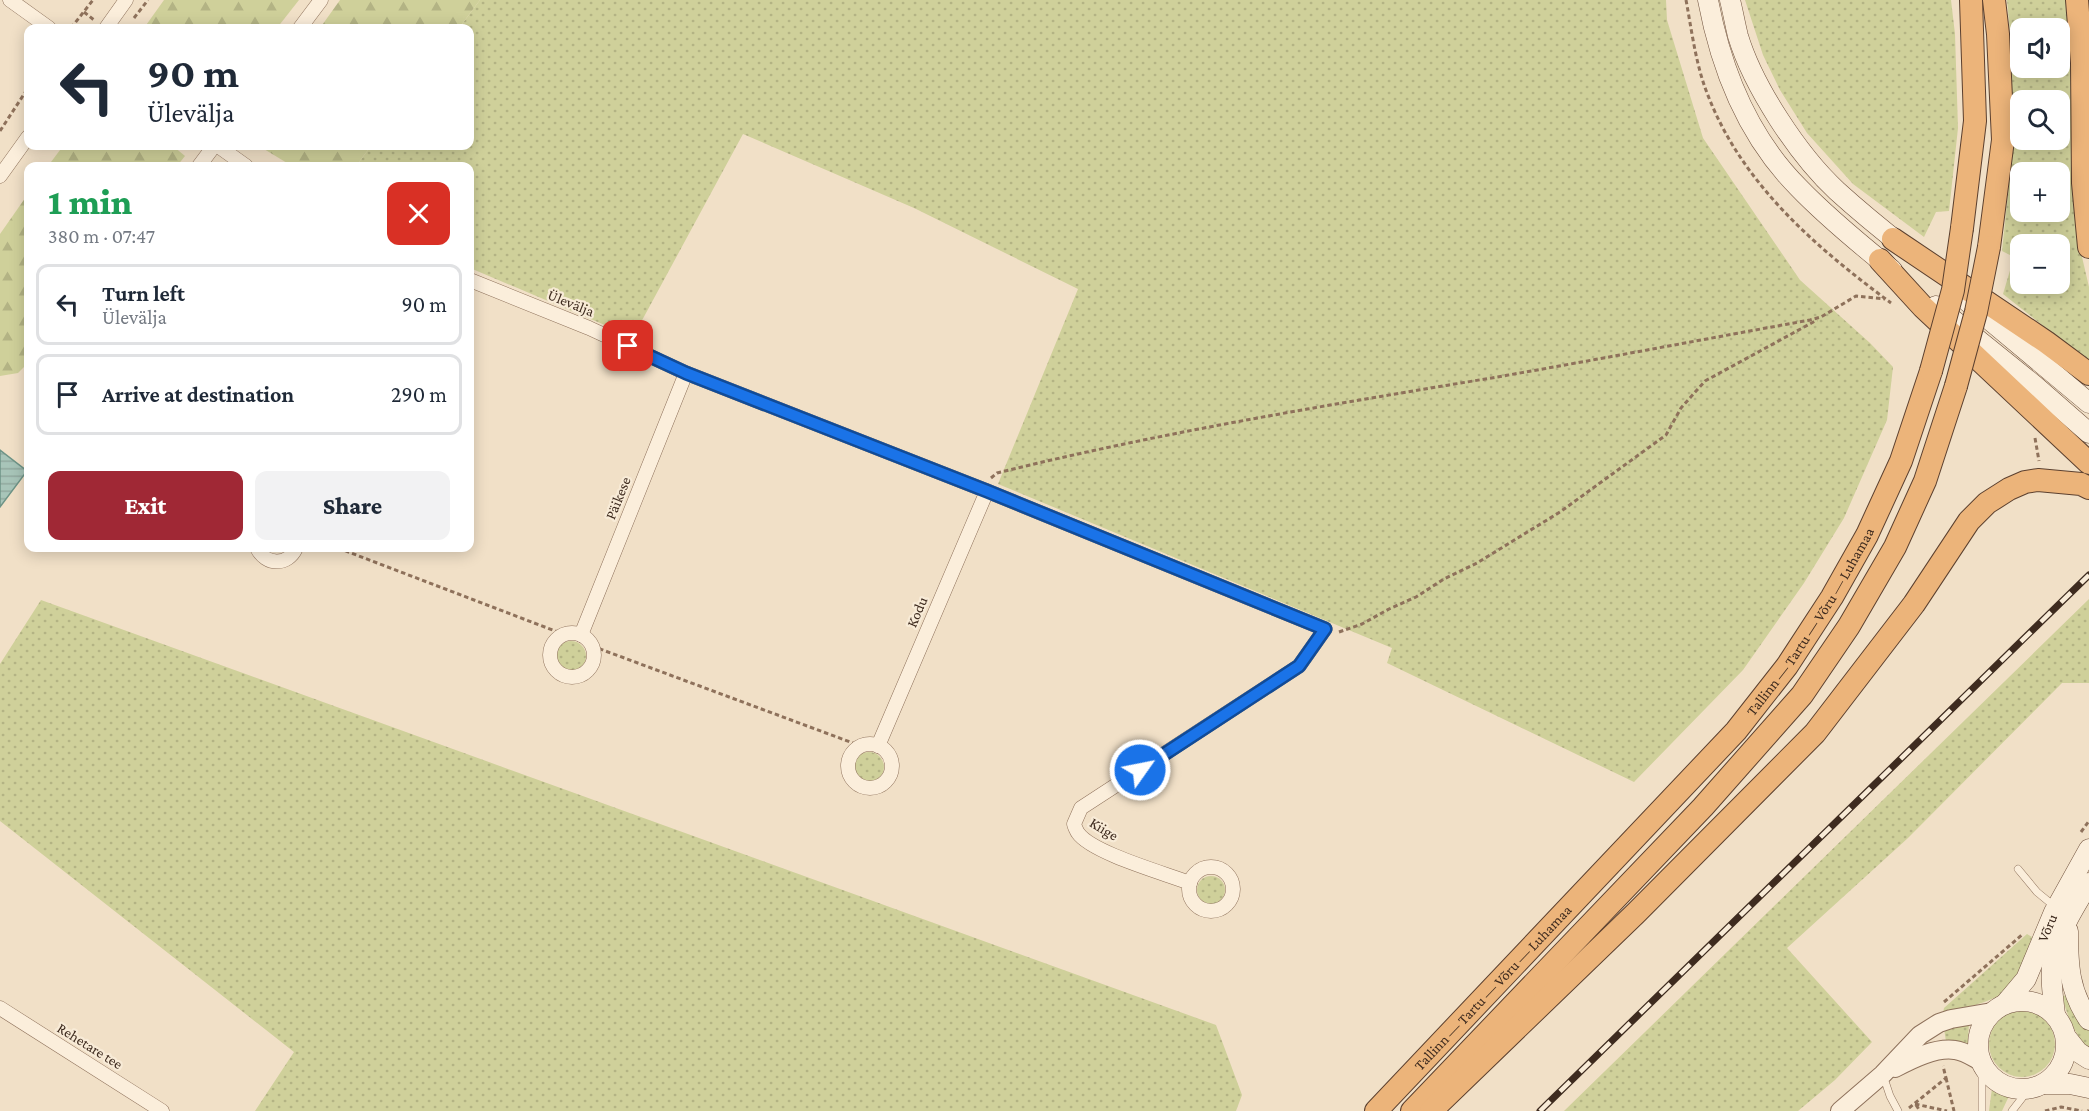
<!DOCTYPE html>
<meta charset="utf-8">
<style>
:root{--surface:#fff;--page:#f2f2f3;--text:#1f2937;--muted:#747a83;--line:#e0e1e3;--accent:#a02835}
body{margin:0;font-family:"Crimson Pro",serif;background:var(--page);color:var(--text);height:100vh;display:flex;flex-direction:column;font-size:22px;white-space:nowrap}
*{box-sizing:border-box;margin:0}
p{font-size:20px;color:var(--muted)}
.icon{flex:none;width:33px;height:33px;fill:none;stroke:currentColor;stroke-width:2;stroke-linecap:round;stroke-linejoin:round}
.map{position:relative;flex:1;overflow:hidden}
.details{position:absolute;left:24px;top:162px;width:450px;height:390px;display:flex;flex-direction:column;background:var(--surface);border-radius:12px;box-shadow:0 3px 15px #0003}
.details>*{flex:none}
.hud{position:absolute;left:24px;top:24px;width:450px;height:126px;border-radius:12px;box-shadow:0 3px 15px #0003;background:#fff;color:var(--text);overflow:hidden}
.controls{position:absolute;left:2010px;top:18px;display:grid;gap:12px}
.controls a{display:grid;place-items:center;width:60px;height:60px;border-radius:12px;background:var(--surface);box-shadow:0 3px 15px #0003;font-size:30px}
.pin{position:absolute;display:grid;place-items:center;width:51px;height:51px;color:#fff;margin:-26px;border-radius:12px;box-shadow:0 3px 9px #0006}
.me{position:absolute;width:66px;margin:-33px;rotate:57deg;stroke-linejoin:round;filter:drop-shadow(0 0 4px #0008)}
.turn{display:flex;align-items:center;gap:21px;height:126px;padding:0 24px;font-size:27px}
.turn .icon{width:78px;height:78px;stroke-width:2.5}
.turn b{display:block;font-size:42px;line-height:51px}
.round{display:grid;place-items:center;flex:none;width:63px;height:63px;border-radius:12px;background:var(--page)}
.headline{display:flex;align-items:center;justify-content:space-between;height:102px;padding:0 24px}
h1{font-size:36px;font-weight:800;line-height:45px;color:#1e9e55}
.action{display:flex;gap:12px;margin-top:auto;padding:12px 24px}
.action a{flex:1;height:69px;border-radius:12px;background:var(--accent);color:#fff;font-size:24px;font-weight:800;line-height:69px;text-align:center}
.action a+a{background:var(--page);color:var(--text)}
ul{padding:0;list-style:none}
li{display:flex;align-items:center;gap:18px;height:81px;margin:0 12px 9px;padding:0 12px;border:3px solid var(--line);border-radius:12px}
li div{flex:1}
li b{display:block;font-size:22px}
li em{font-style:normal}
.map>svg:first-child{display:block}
.grass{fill:url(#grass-dots);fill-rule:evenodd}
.forest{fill:url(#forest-firs)}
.water{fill:url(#water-rules);stroke:#6e9487;stroke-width:1.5}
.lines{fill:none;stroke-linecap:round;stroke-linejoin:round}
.service-casing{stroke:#8e715b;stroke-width:8}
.minor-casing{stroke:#8e715b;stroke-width:15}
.tertiary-casing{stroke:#8e715b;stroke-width:20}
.secondary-casing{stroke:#70523e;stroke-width:21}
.trunk-casing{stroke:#5c402f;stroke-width:24}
.path{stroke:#8e715b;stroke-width:3;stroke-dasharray:4.5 3;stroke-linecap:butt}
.service{stroke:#fbeedb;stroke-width:7}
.minor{stroke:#fbeedb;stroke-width:14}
.tertiary{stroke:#fbeedb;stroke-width:18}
.secondary{stroke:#fbeedb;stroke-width:20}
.trunk{stroke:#ecb47a;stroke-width:22}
.rail-casing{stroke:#3e2b1f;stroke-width:7}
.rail{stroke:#f8ebd7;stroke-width:4.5;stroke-dasharray:14;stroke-linecap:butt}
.trunk-bridge-casing{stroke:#5c402f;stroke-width:24;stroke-linecap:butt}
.trunk-bridge{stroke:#ecb47a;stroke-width:22}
.route-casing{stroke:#114b97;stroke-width:15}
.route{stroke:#1a73e8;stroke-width:10}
.labels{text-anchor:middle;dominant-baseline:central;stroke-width:4.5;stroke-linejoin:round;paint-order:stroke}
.street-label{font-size:15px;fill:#3e2b1f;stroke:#f8ebd7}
</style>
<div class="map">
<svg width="2089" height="1111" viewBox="0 0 2089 1111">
<defs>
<pattern id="grass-dots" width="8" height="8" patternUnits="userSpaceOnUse" patternTransform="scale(1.5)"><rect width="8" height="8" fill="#cfd09a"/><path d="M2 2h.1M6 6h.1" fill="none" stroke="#b3b384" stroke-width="1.8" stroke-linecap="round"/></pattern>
<pattern id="forest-firs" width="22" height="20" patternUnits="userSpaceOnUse" patternTransform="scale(1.5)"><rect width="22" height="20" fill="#cfd09a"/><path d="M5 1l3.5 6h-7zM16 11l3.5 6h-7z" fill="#b3b384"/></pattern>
<pattern id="water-rules" width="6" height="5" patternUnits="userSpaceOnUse" patternTransform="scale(1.5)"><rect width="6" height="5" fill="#a8c5b9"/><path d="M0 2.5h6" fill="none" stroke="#92a99f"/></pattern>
</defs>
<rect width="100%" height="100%" fill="#f1e0c7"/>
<g class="grass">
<polygon points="480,0 1666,0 1667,20 1703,138 1800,280 1870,343 1893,367 1887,420 1844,518 1804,583 1743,670 1634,782 1387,663 1392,648 998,484 1078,289 914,208 743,134 633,337 470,268 470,166 356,166 371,146 470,146 470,28 459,28"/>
<polygon points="1745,0 1951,0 1955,34 1958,128 1949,211 1936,212 1924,237 1853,184 1807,133 1780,90 1763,55"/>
<path d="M2007,0H2067L2073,53L2079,244L2089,287V362L2003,294L2014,257L2002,251L2013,144L2010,32ZM2020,28H2060V68H2020ZM2020,100H2060V140H2020ZM2020,172H2060V212H2020ZM2020,244H2060V284H2020Z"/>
<polygon points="2089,599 2089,683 2062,683 1908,838 1787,948 1872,1042 1835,1080 1798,1111 1564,1111"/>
<polygon points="41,600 1216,1025 1242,1095 1236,1111 255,1111 294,1052 0,821 0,664"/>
<circle cx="571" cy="656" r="15"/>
<circle cx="869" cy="767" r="15"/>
<circle cx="1211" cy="890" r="14"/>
<path d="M2027,934L2032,937C2027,951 2023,973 2012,985C1996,1003 1965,1007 1943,1013L1944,1008Z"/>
<path d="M2067,994L2089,1031V1051C2074,1032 2069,1020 2062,997Z"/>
<circle cx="2022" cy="1044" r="33"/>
<polygon points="1969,1022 1968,1043 1946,1042 1944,1028"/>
<polygon points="1992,1088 2009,1096 2002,1111 1989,1111"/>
</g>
<g class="forest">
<polygon points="164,0 299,0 277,28 144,28"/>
<polygon points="340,0 480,0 459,28 320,28"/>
<polygon points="63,146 173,146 185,156 177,166 48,166"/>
<polygon points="259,146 371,146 356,166 292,166"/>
<polygon points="28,194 28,363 18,373 0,376 0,234"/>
</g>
<polygon class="water" points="0,450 27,471 0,507"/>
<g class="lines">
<defs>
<g id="service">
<polyline points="2018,869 2037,892 2054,906"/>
<polyline points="1982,1062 1982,1111"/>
<polyline points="1883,1075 1890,1096 1898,1111"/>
<polyline points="2012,1111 2029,1089"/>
</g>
<g id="minor">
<polyline points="10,0 49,28"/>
<polyline points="106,28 126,0"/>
<polyline points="300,28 321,0"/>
<polyline points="218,146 246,166"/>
<polyline points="199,166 214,146"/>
<polyline points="0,176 28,137"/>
<path d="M470,280L589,328L686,373L987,491L1325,629L1299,666L1081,808L1074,824C1074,825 1077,832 1078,833C1092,853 1164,873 1190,883"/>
<path d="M257,548C266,566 288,566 296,548"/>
<circle cx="572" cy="655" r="22"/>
<polyline points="581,635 686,373"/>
<circle cx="870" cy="766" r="22"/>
<polyline points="878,746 987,491"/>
<circle cx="1211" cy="889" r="22"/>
<polyline points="0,1008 162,1111"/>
</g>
<g id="tertiary">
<path d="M1895,1068C1912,1059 1936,1047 1955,1050C1965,1051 1974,1058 1982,1062"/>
<polyline points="1840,1111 1883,1074 1920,1035 1939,1023 1951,1019 1992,1012"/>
</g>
<g id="secondary">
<path d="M1708,0C1721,69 1748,137 1799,188C1827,217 1861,245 1892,270"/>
<path d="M1730,0C1733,12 1735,24 1738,36C1753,86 1798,155 1837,191C1858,210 1881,229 1904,247"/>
<polyline points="1967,301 2089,403"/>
<polyline points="1936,306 2034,385 2089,433"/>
<path d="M2068,931C2068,965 2069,991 2089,1020"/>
<circle cx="2022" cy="1045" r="44"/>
<path id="s1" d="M2005,1004L2026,979L2054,912L2089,849"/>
<path d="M2055,1015C2053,995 2049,974 2054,954C2060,930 2076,904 2089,883"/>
<polyline points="2066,1037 2078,1052 2089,1059"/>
<polyline points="2044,1084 2070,1084 2089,1088"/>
</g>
<g id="trunk">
<polyline points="2077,0 2082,63 2083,183 2089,247"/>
<polyline points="1962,228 1975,121 1971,0"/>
<polyline points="1893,239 2046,342 2089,374"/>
<polyline points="1989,247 2003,140 1998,34 1994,0"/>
<polyline points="1880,260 1923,307 2089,463"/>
<path id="s2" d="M1376,1111L1736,731L1787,666L1832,597L1867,535L1901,461L1931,371"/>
<polyline points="1412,1111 1703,807 1802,695 1849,626 1895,547 1925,481 1956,386"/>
<polyline points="1431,1111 1636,913 1815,733 1914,604 1969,521 1987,503 2009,489 2025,482 2038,480 2081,484 2089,488"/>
</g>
</defs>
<use href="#service" class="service-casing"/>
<use href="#minor" class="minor-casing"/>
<use href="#tertiary" class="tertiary-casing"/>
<use href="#secondary" class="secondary-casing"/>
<use href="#trunk" class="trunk-casing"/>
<g class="path">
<path d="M1686,0C1692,32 1696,67 1709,98C1744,186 1817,248 1891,303"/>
<polyline points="84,12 94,20"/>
<polyline points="134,18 148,0"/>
<polyline points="71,28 93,0"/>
<polyline points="0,131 28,88"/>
<polyline points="2035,438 2039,461"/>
<path d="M991,478L997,473C1162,432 1329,405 1497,377C1601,359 1705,339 1810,320L1821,317L1856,296L1885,299"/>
<polyline points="338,548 563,634"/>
<polyline points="1339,632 1362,624 1389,609 1416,597 1444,579 1477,563 1560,512 1666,435 1681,408 1705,381 1817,320"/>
<polyline points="592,646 861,746"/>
<polyline points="2081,832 2089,821"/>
<polyline points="1944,1002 2023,934"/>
<polyline points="1946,1078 1954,1111"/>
<polyline points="1915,1104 1947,1111"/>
<polyline points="1916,1105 1920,1111"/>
<polyline points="1909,1108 1946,1078 1943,1066"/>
<polyline points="2045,1111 2061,1107 2082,1111"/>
<polyline points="2088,1111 2089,1110"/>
</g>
<use href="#service" class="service"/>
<use href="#minor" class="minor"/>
<use href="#tertiary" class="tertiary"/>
<use href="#secondary" class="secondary"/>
<use href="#trunk" class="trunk"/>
<defs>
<polyline id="rail" points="1540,1111 2089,575"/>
</defs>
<use href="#rail" class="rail-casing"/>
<use href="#rail" class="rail"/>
<defs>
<g id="trunk-bridge">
<polyline points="1931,371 1953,290 1962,228"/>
<polyline points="1956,386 1976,312 1989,247"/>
</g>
</defs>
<use href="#trunk-bridge" class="trunk-bridge-casing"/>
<use href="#trunk-bridge" class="trunk-bridge"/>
</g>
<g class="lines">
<defs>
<polyline id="route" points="628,346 686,373 987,491 1325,629 1299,666 1140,770"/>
</defs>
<use href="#route" class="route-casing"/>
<use href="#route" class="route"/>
</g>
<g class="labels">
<g class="street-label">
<text transform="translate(571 303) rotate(22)">Ülevälja</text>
<text transform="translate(618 498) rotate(-68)">Päikese</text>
<text transform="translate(917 612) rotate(-67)">Kodu</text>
<text stroke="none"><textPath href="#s2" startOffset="656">Tallinn — Tartu — Võru — Luhamaa</textPath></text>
<text transform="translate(1104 829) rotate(31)">Kiige</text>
<text stroke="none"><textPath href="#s1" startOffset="88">Võru</textPath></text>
<text stroke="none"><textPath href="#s2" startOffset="170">Tallinn — Tartu — Võru — Luhamaa</textPath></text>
<text transform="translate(90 1046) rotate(32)">Rehetare tee</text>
</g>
</g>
</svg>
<div class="controls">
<a><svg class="icon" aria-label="sound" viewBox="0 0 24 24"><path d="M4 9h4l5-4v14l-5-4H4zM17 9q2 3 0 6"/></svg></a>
<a><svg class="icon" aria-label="search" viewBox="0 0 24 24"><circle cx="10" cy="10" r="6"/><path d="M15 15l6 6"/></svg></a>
<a>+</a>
<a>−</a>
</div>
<div class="pin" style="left:628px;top:346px;background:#d93025"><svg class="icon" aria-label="arrive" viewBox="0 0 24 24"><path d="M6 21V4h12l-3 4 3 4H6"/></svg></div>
<svg class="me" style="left:1140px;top:770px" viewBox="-20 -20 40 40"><circle r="17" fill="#1a73e8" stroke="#fff" stroke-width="3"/><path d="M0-11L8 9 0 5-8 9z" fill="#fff"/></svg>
<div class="hud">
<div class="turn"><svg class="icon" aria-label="left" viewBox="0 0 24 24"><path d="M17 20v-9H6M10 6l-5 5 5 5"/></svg><div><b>90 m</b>Ülevälja</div></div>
</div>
<section class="details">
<div class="headline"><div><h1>1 min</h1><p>380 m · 07:47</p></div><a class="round" style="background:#d93025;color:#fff"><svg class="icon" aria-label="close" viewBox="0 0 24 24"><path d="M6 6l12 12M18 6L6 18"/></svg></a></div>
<ul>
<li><svg class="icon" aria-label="left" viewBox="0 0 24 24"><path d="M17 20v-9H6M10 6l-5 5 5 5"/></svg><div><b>Turn left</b><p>Ülevälja</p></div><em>90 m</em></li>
<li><svg class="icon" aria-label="arrive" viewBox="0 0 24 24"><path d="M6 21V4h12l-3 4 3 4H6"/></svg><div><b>Arrive at destination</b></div><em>290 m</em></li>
</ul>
<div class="action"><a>Exit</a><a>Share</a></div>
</section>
</div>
